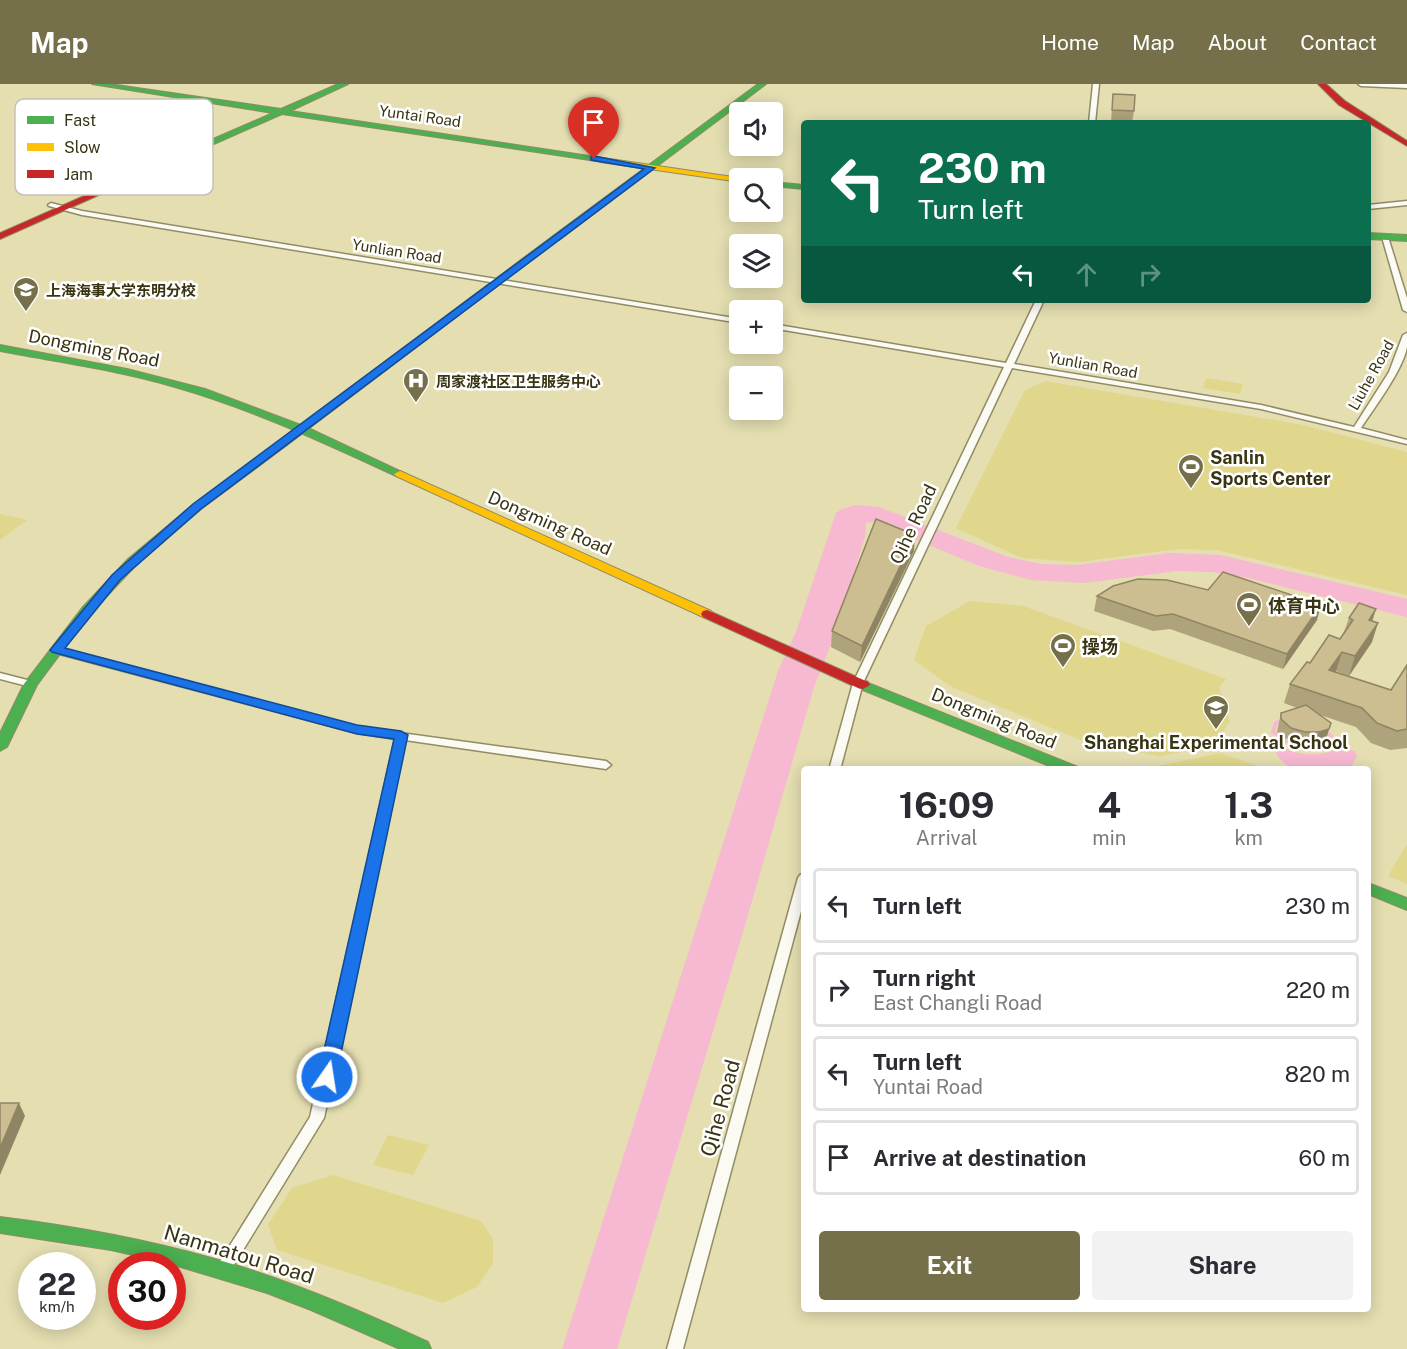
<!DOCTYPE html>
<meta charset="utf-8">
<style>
:root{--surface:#fff;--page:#f2f2f3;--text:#2b2b33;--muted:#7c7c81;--line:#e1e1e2;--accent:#75704a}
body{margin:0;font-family:"Public Sans","Noto Sans SC",sans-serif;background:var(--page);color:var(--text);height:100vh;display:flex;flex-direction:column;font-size:22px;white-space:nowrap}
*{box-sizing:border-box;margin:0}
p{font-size:20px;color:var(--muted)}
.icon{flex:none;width:33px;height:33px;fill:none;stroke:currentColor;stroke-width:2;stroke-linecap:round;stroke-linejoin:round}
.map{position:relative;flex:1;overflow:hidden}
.side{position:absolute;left:801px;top:682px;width:570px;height:546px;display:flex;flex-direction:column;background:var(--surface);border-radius:6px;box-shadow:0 3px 15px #0003}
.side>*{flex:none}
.guide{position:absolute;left:801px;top:36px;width:570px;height:183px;border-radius:6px;box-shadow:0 3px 15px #0003;background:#0b6e4f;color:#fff;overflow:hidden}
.buttons{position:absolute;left:729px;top:18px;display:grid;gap:12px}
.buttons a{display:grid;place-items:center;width:54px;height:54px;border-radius:6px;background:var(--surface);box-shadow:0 3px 15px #0003;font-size:30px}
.speed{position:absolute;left:18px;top:1168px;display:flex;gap:12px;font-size:30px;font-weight:700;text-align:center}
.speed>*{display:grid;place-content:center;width:78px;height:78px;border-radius:50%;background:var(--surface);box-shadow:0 3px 15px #0003;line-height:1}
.speed small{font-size:15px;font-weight:400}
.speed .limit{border:9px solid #d22;background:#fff;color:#111}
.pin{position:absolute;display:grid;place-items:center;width:51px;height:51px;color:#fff;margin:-62px -26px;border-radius:50% 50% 50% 0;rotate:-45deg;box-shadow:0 0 6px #0007}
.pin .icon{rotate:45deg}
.me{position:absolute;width:66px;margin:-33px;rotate:13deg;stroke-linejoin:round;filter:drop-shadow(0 0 4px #0008)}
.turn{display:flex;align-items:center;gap:21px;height:126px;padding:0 18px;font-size:27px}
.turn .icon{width:78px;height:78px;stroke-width:2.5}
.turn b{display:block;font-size:42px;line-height:51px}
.lanes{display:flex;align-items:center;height:57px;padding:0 18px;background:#0003;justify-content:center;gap:30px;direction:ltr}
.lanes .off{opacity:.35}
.eta{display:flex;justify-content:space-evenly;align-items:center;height:102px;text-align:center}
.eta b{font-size:36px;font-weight:700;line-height:42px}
.cta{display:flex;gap:12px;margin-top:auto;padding:12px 18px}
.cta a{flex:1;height:69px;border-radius:6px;background:var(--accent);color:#fff;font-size:24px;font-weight:700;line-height:69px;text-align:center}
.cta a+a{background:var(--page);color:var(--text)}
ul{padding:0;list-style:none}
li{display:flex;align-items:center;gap:18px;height:75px;margin:0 12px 9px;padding:0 6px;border:3px solid var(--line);border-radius:6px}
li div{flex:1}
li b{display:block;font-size:22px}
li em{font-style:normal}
header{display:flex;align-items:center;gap:36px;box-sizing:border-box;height:84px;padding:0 30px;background:var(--accent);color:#fff}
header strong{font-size:28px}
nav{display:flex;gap:33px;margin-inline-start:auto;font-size:21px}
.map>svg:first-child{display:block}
.green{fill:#e0d68c}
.water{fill:#f7b8d1}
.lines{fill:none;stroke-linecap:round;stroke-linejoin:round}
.stream{stroke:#f7b8d1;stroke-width:4}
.street-casing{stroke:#908c65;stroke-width:3}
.fast-casing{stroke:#908c65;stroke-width:2}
.slow-casing{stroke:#908c65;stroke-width:2}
.jam-casing{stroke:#908c65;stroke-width:2}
.street{fill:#fbfaf3;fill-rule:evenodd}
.fast{fill:#4caf50;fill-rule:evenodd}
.slow{fill:#ffc107;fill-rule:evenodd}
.jam{fill:#c62828;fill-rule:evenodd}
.wall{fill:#afa37c}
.shaded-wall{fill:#8f8565}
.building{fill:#ccbe90;stroke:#8f8565;stroke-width:1.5}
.route{fill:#1a73e8;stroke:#114b97;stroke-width:1.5}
.labels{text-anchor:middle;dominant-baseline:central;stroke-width:5;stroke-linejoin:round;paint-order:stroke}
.far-street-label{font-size:15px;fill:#393513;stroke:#fff}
.far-poi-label{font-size:15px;font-weight:bold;fill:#393513;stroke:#fff;text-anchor:start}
.street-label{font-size:18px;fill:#393513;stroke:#fff}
.poi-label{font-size:18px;font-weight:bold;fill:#393513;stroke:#fff;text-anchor:start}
.near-street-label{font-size:21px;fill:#393513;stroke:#fff}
.key{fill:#fff;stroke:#c4c2b8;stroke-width:1.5}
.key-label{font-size:16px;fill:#393513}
</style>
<header>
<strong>Map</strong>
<nav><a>Home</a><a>Map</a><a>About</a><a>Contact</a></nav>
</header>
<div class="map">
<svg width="1407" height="1265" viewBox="0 0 1407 1265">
<rect width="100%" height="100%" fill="#e4deb1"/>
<g class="green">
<polygon points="1206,294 1243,300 1240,310 1203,304"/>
<polygon points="1045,297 1303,341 1407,368 1407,511 1217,466 1177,465 1080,478 1022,474 956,444 1025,306"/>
<polygon points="0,430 27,436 0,456"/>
<polygon points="970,517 1023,522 1226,595 1219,603 1230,638 1210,663 1160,672 1090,660 950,602 914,576 926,542"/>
<polygon points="1221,669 1265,685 1143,685"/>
<polygon points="1407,760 1407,800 1388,792"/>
<polygon points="388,1051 429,1061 413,1091 373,1081"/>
<polygon points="333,1091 481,1137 493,1155 493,1179 477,1203 443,1219 277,1166 268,1141 292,1104"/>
</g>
<g class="water">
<polygon points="856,421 879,423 1008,473 1042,480 1076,481 1169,469 1220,471 1407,515 1407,533 1248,494 1212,488 1177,487 1085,499 1031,496 979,482 874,438 866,439 865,453 831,560 814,603 743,848 617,1265 562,1265 778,587 796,548 836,429 842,425"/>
<path d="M1270,659C1285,665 1301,672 1317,670C1331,669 1342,662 1355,667L1357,672L1350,685H1291L1279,674Z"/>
</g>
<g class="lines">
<path class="stream" d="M1290,635L1312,640L1331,652L1330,658C1308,666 1291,662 1273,648L1276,639Z"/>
<defs>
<g id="street">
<polygon points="1093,0 1099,0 1095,39 1089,39"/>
<polygon points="1358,0 1407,0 1407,4 1361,2"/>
<polygon points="1407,117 1407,121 1368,125 1368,121"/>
<polygon points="51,119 82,127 740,235 740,239 82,131 49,122 48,121"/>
<polygon points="1385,151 1388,153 1407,214 1407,228 1403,226 1382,153"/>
<path d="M1036,216H1044L1014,280L1261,321L1354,343L1389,288L1403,251L1407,249C1407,253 1407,258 1407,263C1403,286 1374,324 1361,344L1407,356V360L1261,325L1012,284L863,599L840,686H829L853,599L1004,283L772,244V240L1006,279Z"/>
<polygon points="56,563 357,643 606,677 611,681 606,685 405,656 324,1034 229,1189 224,1191 219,1189 217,1184 219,1179 310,1033 395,655 357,649 52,568 51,566"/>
<polygon points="0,589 35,598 36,600 31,603 0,595"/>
<polygon points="804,790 804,816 683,1265 667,1265 798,794 800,791"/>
</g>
<g id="fast">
<polygon points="92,0 110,0 281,25 338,0 348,0 290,27 603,74 607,76 603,78 282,30 207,63 204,63 204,59 273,29"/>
<polygon points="758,0 766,0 559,156 553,156 553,152"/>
<polygon points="772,98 804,101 804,105 772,102"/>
<polygon points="1368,149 1407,151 1407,157 1368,155"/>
<path d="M0,261L127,285L205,305L306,343L406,390L400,393L396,392C324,359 252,325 175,303C118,286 58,278 0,267Z"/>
<polygon points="283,356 287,357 287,361 201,425 136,481 90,530 37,601 7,663 0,667 0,649 24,600 82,524 128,475 193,421"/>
<polygon points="863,597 1078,683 1080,686 1059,686 858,604 856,601"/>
<polygon points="1368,799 1407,814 1407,826 1368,810"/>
<path d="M0,1133C73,1142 145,1155 215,1175C289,1196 359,1226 428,1258L431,1265H400L311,1226L267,1209L164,1178L111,1166L0,1149Z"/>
</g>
<g id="slow">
<polygon points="603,74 740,94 743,94 740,94 740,98 600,78 599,76"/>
<polygon points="553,152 560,154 287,361 279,361 279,357"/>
<polygon points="400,387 711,527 713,530 707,534 703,533 396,392 394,390"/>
</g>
<g id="jam">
<polygon points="1318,0 1326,0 1345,17 1407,57 1407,62 1339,21"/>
<polygon points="204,59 211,61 0,155 0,149"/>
<polygon points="707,526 868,598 870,601 863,605 858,604 703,533 701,530 703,527"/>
</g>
</defs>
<use href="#street" class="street-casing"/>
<use href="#fast" class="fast-casing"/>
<use href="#slow" class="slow-casing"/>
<use href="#jam" class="jam-casing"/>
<use href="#street" class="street"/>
<use href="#fast" class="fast"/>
<use href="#slow" class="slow"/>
<use href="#jam" class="jam"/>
</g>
<g class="wall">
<polygon points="1113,10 1134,27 1132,39 1111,38"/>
<polygon points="135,71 64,101 31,92 28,80"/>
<polygon points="914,467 860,578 831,563 832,547"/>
<polygon points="1097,512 1317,536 1283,585 1170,545 1153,547 1094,527"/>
<polygon points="1349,534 1373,537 1372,558 1349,592 1336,587 1336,588 1391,606 1407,581 1407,664 1390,666 1371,659 1356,643 1320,631 1331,639 1325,658 1315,661 1301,660 1288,656 1277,648 1281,629 1297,624 1284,619 1290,600 1310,579 1340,555 1344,548"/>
</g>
<g class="shaded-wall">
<polygon points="132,59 135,71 64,101 61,89"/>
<polygon points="915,451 914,467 860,578 862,562"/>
<polygon points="1321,521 1317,536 1283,585 1287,570"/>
<polygon points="1376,525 1370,544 1369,536"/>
<polygon points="1378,539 1372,558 1349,592 1355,572"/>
<polygon points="1342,568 1336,587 1323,605 1329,586"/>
<polygon points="1331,639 1325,658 1315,661 1319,648"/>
<polygon points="19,1019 25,1032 0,1091 0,1064"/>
</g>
<g class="building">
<polygon points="1113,10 1135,11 1134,27 1112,26"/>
<polygon points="876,435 915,451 862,562 832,547"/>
<polygon points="1223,488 1321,521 1287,570 1173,530 1156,532 1097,512 1113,502 1138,495 1167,496 1208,506"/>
<polygon points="1359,519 1376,525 1369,536 1378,539 1355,572 1342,568 1329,586 1391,606 1407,581 1407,645 1397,647 1377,639 1362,624 1290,600 1307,578 1310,579 1329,551 1340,555 1353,536 1349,534"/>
<polygon points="1306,621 1331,639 1329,645 1319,648 1305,648 1291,644 1281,635 1281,629"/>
<polygon points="0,1019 19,1019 0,1064"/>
</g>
<polygon class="route" points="594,72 655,84 201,425 120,496 65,564 357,641 401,647 408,651 336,993 333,998 327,1000 321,998 318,993 394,655 357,650 52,568 50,566 112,491 193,420 644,85 591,76 591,73"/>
<defs>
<symbol id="university-pin" viewBox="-11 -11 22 30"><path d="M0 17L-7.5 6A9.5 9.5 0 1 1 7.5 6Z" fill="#75704a" stroke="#fff"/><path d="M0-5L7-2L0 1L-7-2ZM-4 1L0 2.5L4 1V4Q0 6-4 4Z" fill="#fff"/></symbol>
<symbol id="hospital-pin" viewBox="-11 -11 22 30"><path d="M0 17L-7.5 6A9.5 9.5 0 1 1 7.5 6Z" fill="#75704a" stroke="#fff"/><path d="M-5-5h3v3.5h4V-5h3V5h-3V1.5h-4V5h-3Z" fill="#fff"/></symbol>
<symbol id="stadium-pin" viewBox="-11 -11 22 30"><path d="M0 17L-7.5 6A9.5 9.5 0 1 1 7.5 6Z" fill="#75704a" stroke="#fff"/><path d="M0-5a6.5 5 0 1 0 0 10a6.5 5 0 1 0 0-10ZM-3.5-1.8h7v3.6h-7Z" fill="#fff"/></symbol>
<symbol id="school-pin" viewBox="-11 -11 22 30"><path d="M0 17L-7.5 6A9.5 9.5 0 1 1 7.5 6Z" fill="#75704a" stroke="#fff"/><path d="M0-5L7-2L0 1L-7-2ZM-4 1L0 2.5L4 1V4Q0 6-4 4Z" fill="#fff"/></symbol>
</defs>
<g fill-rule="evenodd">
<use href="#university-pin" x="11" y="191" width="30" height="40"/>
<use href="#hospital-pin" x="401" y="282" width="30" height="40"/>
<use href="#stadium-pin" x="1176" y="368" width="30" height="40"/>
<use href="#stadium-pin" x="1234" y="506" width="30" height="40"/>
<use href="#stadium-pin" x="1048" y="547" width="30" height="40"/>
<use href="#school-pin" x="1201" y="609" width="30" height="40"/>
</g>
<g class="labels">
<g class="far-street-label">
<text transform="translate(420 32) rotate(8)">Yuntai Road</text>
<text transform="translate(397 167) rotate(9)">Yunlian Road</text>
<text transform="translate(1093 281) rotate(10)">Yunlian Road</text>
<text transform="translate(1371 291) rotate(-61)">Liuhe Road</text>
</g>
<g class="far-poi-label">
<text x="46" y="206">上海海事大学东明分校</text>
<text x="436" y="297">周家渡社区卫生服务中心</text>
</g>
<g class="street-label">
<text transform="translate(94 264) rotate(11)">Dongming Road</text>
<text transform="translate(550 439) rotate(24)">Dongming Road</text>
<text transform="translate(913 440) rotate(-65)">Qihe Road</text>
<text transform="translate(994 634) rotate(22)">Dongming Road</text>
</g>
<g class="poi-label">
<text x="1210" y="373">Sanlin<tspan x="1210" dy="21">Sports Center</tspan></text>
<text x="1268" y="521">体育中心</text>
<text x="1082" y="562">操场</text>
<text x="1216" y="658" text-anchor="middle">Shanghai Experimental School</text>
</g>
<g class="near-street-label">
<text transform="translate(720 1024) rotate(-75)">Qihe Road</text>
<text transform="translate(239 1170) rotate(17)">Nanmatou Road</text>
</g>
</g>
<rect x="15" y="15" width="198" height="96" rx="9" class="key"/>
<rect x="27" y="32" width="27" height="8" fill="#4caf50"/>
<rect x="27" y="59" width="27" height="8" fill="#ffc107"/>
<rect x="27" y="86" width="27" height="8" fill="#c62828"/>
<g class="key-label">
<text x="64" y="42">Fast</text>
<text x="64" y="69">Slow</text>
<text x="64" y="96">Jam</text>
</g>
</svg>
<div class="buttons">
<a><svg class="icon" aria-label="sound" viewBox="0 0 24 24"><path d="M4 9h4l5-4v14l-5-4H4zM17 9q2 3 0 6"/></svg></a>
<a><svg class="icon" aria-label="search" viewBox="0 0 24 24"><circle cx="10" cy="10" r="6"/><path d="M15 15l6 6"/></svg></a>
<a><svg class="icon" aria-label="layers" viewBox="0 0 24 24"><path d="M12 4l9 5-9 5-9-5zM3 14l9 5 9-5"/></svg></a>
<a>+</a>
<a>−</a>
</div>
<div class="speed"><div>22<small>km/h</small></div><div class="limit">30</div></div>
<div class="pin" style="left:594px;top:75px;background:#d93025"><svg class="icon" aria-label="arrive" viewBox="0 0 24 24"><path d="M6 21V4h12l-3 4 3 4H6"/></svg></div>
<svg class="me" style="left:327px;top:993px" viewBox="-20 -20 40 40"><circle r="17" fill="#1a73e8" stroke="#fff" stroke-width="3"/><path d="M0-11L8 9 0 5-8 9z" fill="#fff"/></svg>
<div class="guide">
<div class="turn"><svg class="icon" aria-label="left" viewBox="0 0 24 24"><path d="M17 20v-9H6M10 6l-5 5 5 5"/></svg><div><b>230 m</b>Turn left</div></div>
<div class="lanes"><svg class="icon" aria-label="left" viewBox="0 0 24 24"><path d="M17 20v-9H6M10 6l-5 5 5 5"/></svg><svg class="icon off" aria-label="ahead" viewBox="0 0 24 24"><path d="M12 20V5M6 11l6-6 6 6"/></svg><svg class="icon off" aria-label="right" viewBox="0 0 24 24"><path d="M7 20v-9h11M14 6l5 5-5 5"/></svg></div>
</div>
<section class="side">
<div class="eta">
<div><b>16:09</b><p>Arrival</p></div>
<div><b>4</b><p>min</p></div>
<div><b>1.3</b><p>km</p></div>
</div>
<ul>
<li><svg class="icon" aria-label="left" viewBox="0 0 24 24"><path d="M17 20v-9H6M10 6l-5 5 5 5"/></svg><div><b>Turn left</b></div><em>230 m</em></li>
<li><svg class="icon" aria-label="right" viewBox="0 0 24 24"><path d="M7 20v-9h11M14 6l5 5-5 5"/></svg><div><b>Turn right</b><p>East Changli Road</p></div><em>220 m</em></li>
<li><svg class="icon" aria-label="left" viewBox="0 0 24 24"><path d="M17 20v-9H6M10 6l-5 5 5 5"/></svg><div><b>Turn left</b><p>Yuntai Road</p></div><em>820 m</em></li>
<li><svg class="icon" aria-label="arrive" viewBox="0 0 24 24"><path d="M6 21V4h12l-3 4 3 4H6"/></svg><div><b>Arrive at destination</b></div><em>60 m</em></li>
</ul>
<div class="cta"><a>Exit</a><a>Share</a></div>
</section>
</div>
